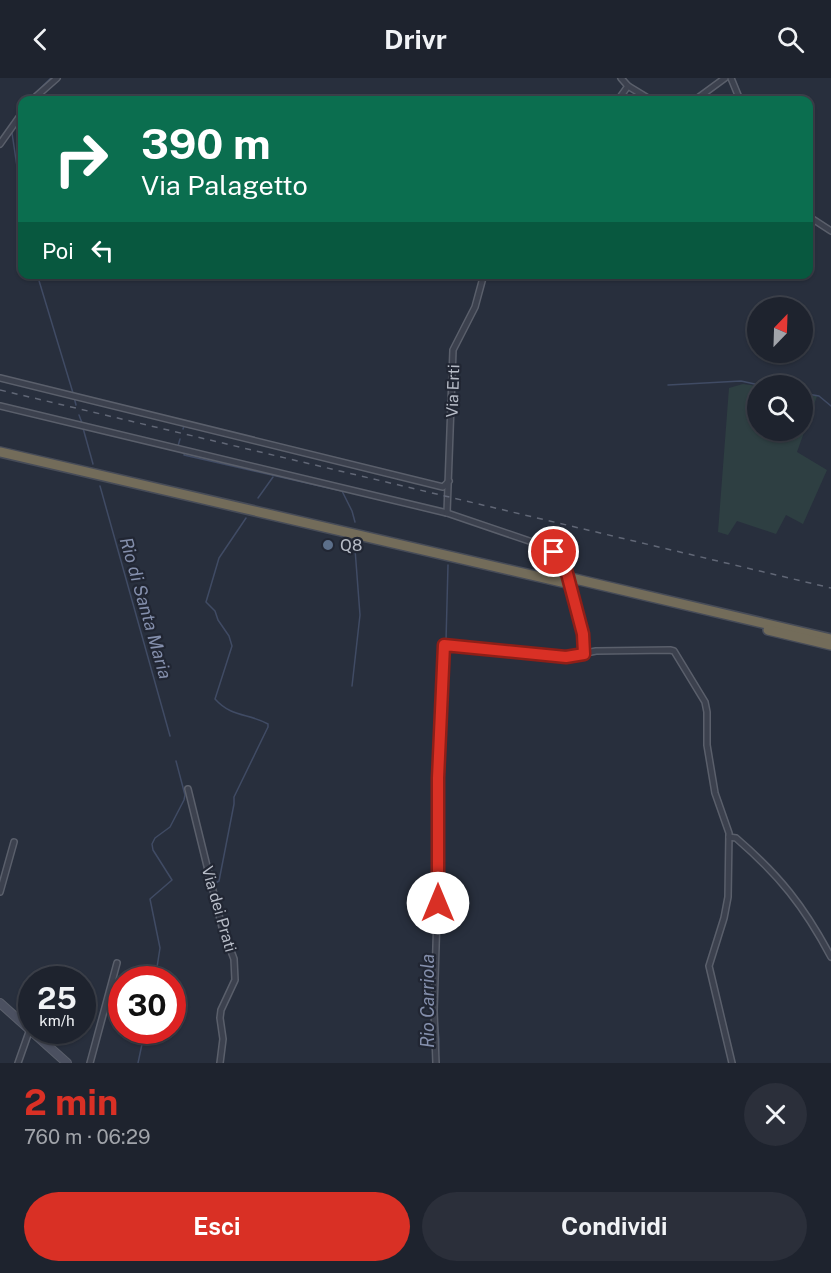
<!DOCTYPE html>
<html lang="it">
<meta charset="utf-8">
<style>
:root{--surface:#1e232e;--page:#2b2f3a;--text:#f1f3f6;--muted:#a1a4aa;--line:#3c404a;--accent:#d93025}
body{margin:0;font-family:"Public Sans",sans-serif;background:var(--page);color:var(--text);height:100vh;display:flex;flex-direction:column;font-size:22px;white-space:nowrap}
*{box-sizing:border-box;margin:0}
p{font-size:20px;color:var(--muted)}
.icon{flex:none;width:33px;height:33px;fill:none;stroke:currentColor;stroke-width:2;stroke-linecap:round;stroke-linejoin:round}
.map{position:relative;height:985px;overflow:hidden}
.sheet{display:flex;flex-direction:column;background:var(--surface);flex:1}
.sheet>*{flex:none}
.guide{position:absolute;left:18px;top:18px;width:795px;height:183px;border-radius:12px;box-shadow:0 2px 4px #0004,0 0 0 2px var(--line);background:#0b6e4f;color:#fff;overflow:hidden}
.needle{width:39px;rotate:23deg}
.buttons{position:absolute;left:747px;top:219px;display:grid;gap:12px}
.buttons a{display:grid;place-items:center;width:66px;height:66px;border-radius:50%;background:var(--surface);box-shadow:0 2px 4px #0004,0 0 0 2px var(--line);font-size:30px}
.speed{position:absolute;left:18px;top:888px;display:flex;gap:12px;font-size:30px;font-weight:700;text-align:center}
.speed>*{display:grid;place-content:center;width:78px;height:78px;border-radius:50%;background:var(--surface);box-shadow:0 2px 4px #0004,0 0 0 2px var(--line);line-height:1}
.speed small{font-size:15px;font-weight:400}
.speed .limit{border:9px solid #d22;background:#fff;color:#111}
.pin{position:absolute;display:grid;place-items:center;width:51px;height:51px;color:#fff;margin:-26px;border:3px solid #fff;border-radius:50%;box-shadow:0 2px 6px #0007}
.me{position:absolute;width:66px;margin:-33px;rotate:0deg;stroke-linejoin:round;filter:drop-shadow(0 0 4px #0008)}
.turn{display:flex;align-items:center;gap:21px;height:126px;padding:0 24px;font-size:27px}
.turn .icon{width:78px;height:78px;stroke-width:2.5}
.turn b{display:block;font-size:42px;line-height:51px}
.then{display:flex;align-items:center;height:57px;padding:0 24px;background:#0003;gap:12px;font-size:22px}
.round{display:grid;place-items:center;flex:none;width:63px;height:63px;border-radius:32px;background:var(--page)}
.headline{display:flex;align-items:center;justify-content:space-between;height:102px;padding:0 24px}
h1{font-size:36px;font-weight:700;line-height:45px;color:var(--accent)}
.primary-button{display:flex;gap:12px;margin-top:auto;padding:12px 24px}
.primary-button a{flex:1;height:69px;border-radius:36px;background:var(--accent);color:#fff;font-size:24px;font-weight:700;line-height:69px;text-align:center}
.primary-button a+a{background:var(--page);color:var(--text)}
header{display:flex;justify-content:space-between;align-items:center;height:78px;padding:0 24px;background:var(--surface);font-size:27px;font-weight:700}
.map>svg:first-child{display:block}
.green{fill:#2e3f42}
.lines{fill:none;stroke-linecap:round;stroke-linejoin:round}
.stream{stroke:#404b64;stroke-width:1.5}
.street-casing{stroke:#5a5f6b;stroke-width:8}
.secondary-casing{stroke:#5a5f6b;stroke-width:10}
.highway-casing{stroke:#474c58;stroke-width:12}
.street{stroke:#3c414e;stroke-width:5}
.secondary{stroke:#4b5060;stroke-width:8}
.highway{stroke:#736c5a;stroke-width:9}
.rail{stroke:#616776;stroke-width:1.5;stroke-dasharray:6 6;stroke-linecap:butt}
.street-bridge-casing{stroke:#5a5f6b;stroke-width:8;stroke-linecap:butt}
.street-bridge{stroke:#3c414e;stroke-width:5}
.route-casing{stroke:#8d1f18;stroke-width:15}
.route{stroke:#d93025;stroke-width:10}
.service-dot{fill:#5c6f8a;stroke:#212633;stroke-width:2}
.labels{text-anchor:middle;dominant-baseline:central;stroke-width:4.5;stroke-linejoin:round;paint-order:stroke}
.street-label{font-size:16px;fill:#b8bdc8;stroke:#212633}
.poi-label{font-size:16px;fill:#b8bdc8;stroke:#212633;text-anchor:start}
.water-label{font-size:18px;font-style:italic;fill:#848fac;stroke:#212633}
</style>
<header><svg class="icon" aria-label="back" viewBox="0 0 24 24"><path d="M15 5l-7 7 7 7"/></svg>Drivr<svg class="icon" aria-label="search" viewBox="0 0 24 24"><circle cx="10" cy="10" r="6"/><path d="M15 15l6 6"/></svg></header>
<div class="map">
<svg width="831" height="985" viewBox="0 0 831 985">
<rect width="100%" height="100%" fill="#282f3d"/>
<polygon class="green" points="743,306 757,308 758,352 802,352 803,315 817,318 797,374 827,392 803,446 786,437 776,456 737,443 728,457 718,454 729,310"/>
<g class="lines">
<g class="stream">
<polyline points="28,22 51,0"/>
<polyline points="12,55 22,122"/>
<polyline points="37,196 73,315"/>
<polyline points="668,307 741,303 764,308"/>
<polyline points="802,315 819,318 831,328"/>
<polyline points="74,319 76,327"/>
<polyline points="79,337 82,345"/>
<polyline points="83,350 93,386"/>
<polyline points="183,351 184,348 191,350"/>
<polyline points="180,361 178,368 180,369"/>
<polyline points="185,373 184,377 342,413 352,433 355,444"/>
<polyline points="100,408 170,658"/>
<polyline points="258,420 273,399"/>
<polyline points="446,563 448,487"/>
<polyline points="352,608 360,537 355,471"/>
<polyline points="442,679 444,624"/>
<path d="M214,806L219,803L234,726V719L268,649V646C249,635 232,640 215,621L232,568L229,558L218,542L215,533L206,524L219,480L246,440"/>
<polyline points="440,820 440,800"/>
<polyline points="155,902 160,870 150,821 172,802 153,772 152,766 155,760 170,749 184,722 185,717 176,683"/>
<polyline points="437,918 438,875"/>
<polyline points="437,941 439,961 438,984"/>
<polyline points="138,985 145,952"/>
</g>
<defs>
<g id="street">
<polyline points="621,0 628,8 651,22"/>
<polyline points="731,0 740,22"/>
<polyline points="32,22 57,0"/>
<polyline points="618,22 628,8"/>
<polyline points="695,22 725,0"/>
<polyline points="0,66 22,35"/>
<polyline points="808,138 831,153"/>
<polyline points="0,300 443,409 449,403"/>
<polyline points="0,328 447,435 544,468 554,474 564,485"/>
<polyline points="447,435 453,272 475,229 484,196"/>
<polyline points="576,528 583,556 584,576"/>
<polyline points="188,711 222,849 234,881 235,902 221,932 220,940 223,961 220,985"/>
<path d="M729,759L736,760C779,797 804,828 831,879"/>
<polyline points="0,814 14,764"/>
<polyline points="18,985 30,951"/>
<polyline points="90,985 117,885"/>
<polyline points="436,985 434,933 438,804 438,700 444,567 566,579 596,573 670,572 674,573 705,624 707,634 707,667 715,715 729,755 728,819 724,840 709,888 732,985"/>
</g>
<polyline id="secondary" points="0,925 67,985"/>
<g id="highway">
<polyline points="0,374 566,505"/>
<polyline points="571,500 831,561"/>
<polyline points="768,552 831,567"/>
</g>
</defs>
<use href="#street" class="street-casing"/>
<use href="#secondary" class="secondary-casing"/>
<use href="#highway" class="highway-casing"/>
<use href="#street" class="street"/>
<use href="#secondary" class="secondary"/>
<use href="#highway" class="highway"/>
<polyline class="rail" points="0,312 831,510"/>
<defs>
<polyline id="street-bridge" points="564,485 576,528"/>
</defs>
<use href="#street-bridge" class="street-bridge-casing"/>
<use href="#street-bridge" class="street-bridge"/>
</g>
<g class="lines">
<defs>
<polyline id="route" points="438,825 438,700 444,567 566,579 584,576 583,556 564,484 554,474"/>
</defs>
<use href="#route" class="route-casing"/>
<use href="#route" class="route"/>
</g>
<circle class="service-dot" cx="328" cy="467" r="6"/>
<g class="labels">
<g class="street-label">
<text transform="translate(453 313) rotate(-88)">Via Erti</text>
<text transform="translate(219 831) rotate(74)">Via dei Prati</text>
</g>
<g class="poi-label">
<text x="340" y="467">Q8</text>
</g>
<g class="water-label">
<text transform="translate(146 530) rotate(74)">Rio di Santa Maria</text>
<text transform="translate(427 923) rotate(-90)">Rio Carriola</text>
</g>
</g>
</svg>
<div class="buttons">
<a><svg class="needle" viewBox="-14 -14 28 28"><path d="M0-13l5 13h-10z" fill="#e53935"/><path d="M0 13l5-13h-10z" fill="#a1a4aa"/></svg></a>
<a><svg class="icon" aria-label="search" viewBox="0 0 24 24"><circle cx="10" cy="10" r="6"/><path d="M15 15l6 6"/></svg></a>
</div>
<div class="speed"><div>25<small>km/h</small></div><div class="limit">30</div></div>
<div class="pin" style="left:554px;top:474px;background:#d93025"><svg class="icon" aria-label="arrive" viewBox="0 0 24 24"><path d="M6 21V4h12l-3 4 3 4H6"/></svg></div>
<svg class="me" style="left:438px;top:825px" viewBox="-20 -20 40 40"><circle r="19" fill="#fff"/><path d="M0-13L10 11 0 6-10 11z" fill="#d93025"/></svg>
<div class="guide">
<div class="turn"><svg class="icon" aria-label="right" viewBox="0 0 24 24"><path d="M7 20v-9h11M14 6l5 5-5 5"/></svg><div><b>390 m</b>Via Palagetto</div></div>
<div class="then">Poi<svg class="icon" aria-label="left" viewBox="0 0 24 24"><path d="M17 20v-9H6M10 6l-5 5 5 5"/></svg></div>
</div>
</div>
<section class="sheet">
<div class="headline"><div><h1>2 min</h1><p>760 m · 06:29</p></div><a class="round"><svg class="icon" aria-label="close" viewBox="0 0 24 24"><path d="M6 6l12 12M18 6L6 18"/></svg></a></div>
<div class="primary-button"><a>Esci</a><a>Condividi</a></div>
</section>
